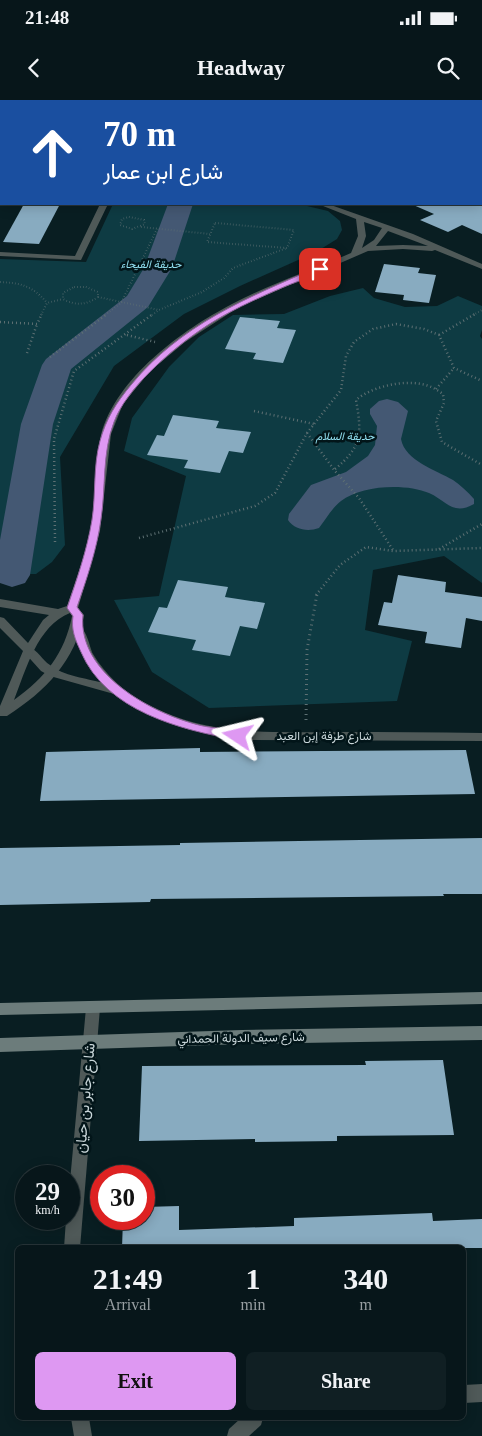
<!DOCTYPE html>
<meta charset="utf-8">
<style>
:root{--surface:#07161a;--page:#101f23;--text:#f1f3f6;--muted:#989fa2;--line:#283539;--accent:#de98f2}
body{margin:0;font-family:"Times New Roman",Vazirmatn,serif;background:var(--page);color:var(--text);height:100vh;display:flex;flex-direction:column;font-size:19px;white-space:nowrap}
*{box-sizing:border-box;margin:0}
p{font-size:16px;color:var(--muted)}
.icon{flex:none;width:28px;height:28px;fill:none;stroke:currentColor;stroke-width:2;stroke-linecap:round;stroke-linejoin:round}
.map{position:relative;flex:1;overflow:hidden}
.sheet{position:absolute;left:15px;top:1145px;width:451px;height:175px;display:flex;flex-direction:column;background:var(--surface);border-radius:8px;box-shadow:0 2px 12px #0003,0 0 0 1px var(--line)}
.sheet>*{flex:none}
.banner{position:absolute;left:0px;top:0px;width:482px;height:105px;box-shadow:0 2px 12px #0003,0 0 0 1px var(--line);background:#1a4fa0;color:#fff;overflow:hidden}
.speed{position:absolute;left:15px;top:1065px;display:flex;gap:10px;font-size:25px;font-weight:700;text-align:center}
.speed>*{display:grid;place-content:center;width:65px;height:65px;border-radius:50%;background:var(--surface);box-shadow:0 2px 12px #0003,0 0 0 1px var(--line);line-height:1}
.speed small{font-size:12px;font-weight:400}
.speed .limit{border:8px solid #d22;background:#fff;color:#111}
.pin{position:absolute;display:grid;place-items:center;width:42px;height:42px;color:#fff;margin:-21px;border-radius:10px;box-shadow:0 2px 8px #0006}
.me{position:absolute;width:55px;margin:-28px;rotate:280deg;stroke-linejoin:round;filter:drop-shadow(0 0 4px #0008)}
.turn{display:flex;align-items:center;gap:18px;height:105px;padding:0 20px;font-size:22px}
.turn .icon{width:65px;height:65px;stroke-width:2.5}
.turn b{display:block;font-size:35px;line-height:42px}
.eta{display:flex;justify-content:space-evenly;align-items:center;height:85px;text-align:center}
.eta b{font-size:30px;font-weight:700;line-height:35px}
.primary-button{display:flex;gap:10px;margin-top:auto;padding:10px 20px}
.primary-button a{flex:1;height:58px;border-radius:8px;background:var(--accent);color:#111;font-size:20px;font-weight:700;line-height:58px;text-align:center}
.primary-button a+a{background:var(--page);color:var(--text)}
.status{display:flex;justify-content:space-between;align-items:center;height:35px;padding:0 25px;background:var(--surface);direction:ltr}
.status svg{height:14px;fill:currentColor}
header{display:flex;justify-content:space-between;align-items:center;height:65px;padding:0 20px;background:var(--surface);font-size:22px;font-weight:700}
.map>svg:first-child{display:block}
.green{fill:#0e3b43}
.water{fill:#445873}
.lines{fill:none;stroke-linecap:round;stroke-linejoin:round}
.river{fill:#445873;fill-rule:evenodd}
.building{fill:#88abc0}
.path-far2{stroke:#5e7073;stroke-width:2;stroke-dasharray:0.5 2.5;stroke-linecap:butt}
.path-far1{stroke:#5e7073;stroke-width:2.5;stroke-dasharray:1 3;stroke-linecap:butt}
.path{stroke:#5e7073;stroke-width:3;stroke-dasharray:1 4;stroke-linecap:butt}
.minor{fill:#4f5958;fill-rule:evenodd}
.tertiary{fill:#4f5958;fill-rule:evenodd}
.secondary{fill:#6c7c7b;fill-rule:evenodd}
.primary{fill:#829796;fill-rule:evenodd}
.route{fill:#de98f2;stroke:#90639d}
.labels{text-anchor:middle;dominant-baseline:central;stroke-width:5;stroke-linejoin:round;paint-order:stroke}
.far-park-label{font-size:11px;font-style:italic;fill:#92e0f1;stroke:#021519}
.street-label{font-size:12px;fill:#cad7da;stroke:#021519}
.near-street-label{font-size:15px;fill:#cad7da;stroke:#021519}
</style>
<div class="status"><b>21:48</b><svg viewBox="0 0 49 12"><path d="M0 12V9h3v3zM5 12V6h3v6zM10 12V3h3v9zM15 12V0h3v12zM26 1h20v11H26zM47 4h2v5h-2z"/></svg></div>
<header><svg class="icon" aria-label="back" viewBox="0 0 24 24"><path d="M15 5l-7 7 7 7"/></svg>Headway<svg class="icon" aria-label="search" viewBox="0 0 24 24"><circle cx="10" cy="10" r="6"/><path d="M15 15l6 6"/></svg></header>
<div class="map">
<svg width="482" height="1336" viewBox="0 0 482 1336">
<rect width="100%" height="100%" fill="#091e22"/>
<g class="green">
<polygon points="113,104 277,104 307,106 328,111 340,121 342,130 337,139 316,152 240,186 184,214 114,266 60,357 65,445 52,462 36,474 23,474 49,320 66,274 43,273 23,333 7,462 0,473 0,159 86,162"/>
<polygon points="363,188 374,198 405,207 437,206 458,196 482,206 482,230 480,236 482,239 482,483 444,456 373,470 365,530 412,541 397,601 209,608 152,572 114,500 159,496 186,376 124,351 132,318 169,267 199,237 233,215 284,214 330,196"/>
</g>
<path class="water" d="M387,299L398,302L408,311L401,339C405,361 436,370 453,380C460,385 468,392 474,399V404C453,416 447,401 429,393C406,383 361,385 341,401C332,408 326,419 319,428C308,432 295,430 288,420L289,414L311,385L346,372L368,356L375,345L377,326L370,314V309L379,301Z"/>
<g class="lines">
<polygon class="river" points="168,104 193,104 172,168 148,207 71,269 53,324 30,475 25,483 12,487 0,483 0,440 21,324 42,265 46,259 127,196 144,168"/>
</g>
<g class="building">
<polygon points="24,104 60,104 39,144 3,142"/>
<polygon points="411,104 482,104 482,134 462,125 448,132 420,120 434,114"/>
<polygon points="384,164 420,168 418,173 436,175 429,203 403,200 404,195 375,192"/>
<polygon points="240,217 280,221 277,228 296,230 283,263 253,259 256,253 225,249"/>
<polygon points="173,315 219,321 216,328 251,332 243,353 229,351 220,373 184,368 188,360 147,355 157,335 164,336"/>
<polygon points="398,475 446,482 445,492 482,497 482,521 466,518 461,548 425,543 427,532 378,525 384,502 392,503"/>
<polygon points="178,480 228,487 225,497 265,503 257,529 240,526 230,556 192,550 196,540 148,532 159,507 167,508"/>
<polygon points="200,648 200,652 466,650 475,694 40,701 46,652"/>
<polygon points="482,738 482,794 443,794 444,796 151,799 150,802 0,805 0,748 180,745 180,743"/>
<polygon points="443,960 454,1035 337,1036 337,1041 255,1042 255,1039 139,1041 142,966 366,965 365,961"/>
<polygon points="179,1106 179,1130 294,1126 294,1118 432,1113 433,1121 482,1119 482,1148 122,1148 123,1119 144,1119 144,1107"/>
</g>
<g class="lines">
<g class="path-far2">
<polygon points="129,117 144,120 145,124 132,129 120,125 122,119"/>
<polygon points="215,123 294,130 287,148 207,142"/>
<polyline points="141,127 210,134"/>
<path d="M0,182C21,183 33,186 47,203"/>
<path d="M74,187H86L98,192V197C87,205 75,206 63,199V193Z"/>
<polyline points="98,197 159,210"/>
<polyline points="41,215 47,203 63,199"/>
<polyline points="105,215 121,203 157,129"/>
<polyline points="152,215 159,210 202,192 224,178 233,168 287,148"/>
<polyline points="473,215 482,210"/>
</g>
<g class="path-far1">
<polyline points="0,222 37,224 42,214"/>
<polyline points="127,235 155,242"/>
<polyline points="439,235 475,214"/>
<polyline points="27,253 37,224"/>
<polyline points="50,257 107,214"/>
<polyline points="436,289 454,268"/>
<polyline points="254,311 314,324"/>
<polyline points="307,333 335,371 359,398 393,450"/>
<path d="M335,369C362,347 362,333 356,300C371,287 402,280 421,284C429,285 436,289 443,294L444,303L436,321L442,342L482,365"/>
<polyline points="139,438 255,406 275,393 307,333 341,290 346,256 354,242 373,229 396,224 424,229 439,235 454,268 482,281"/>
<polyline points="55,442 54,339 74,271 153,214"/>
<polyline points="439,449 482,424"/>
<polyline points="316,495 340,465 366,447 393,451 482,448"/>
</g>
<polyline class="path" points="306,620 307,550 317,494"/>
<g class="minor">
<polygon points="100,104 108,104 81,160 0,156 0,152 75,156"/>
<path d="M77,525C87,528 89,546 93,554C105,574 124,592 145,603C207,637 270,632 338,632C386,632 434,632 482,633V641L238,640L187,629L158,619L136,609L114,594L50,576L41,571L23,551L29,547C38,550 42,560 50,565C63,576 86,578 103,583L82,554L71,529Z"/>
<polygon points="93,902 98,903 100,908 80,1148 64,1148 66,1119 69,1119 69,1092 86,908 88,903"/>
<polygon points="482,1284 482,1302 464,1303 464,1285"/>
<polygon points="71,1318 89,1318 92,1336 74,1336"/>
<polygon points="241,1318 263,1318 261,1325 249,1336 227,1336 229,1329"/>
</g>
<g class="tertiary">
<rect x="0" y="83" width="1" height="4"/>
<path d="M318,104H328L413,134L482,164V169L435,150L432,151L403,149L368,151L239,207L185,242L149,272L123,304L111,334L100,431L78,508L84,515C75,561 46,591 7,616H0V606L23,551L0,528V517L4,518L28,543L43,520L49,515L0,507V499L58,509L67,506C77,477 88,448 92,418C96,391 94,362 101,335C116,278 182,230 232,204C270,184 312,170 351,153L358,136L356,119ZM364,122L382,128L374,140L362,148L366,136ZM388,131L428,146L403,145L376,146ZM70,513L72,516C65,553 45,578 14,600C26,570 37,526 70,513Z"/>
</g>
<g class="secondary">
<polygon points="482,892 482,904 0,915 0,903"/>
<polygon points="482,926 482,940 242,944 0,952 0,938 242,930"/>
</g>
<g class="primary">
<polygon points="324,0 333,0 333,1 325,1"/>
<polygon points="370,0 379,0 379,1 371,1"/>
<rect x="481" y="38" width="1" height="4"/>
<rect x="481" y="55" width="1" height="5"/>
</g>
</g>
<path class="route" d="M318,167L324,169C314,177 298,181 286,186C256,199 226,212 199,231C170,251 126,289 114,322C102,353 106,387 101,419C97,449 87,478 77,507L83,515C77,574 154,615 203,626C213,628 238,629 243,636L238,640C181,630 106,611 81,552C75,539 71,530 73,516L67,508C77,479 87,450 92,420C96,394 93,366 100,341C106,319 116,303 131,285C181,224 247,198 318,167Z"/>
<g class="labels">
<g class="far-park-label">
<text x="151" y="164">حديقة الفيحاء</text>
<text x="345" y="336">حديقة السلام</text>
</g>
<g class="street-label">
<text x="324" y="636">شارع طرفة إبن العبد</text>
<text transform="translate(241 938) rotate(-1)">شارع سيف الدولة الحمداني</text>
</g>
<g class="near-street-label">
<text transform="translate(85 998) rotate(-85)">شارع جابر بن حيان</text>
</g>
</g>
</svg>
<div class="speed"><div>29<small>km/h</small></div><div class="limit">30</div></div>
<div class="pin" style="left:320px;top:169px;background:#d93025"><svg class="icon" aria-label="arrive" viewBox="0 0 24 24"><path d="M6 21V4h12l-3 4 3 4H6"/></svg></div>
<svg class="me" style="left:238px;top:636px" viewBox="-20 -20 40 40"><path d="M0-17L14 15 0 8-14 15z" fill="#de98f2" stroke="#fff" stroke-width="4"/></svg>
<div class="banner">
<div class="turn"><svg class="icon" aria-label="ahead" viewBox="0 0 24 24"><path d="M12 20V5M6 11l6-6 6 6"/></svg><div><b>70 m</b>شارع ابن عمار</div></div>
</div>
<section class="sheet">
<div class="eta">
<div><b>21:49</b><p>Arrival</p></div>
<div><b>1</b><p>min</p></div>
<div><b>340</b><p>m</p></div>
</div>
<div class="primary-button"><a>Exit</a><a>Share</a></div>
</section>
</div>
